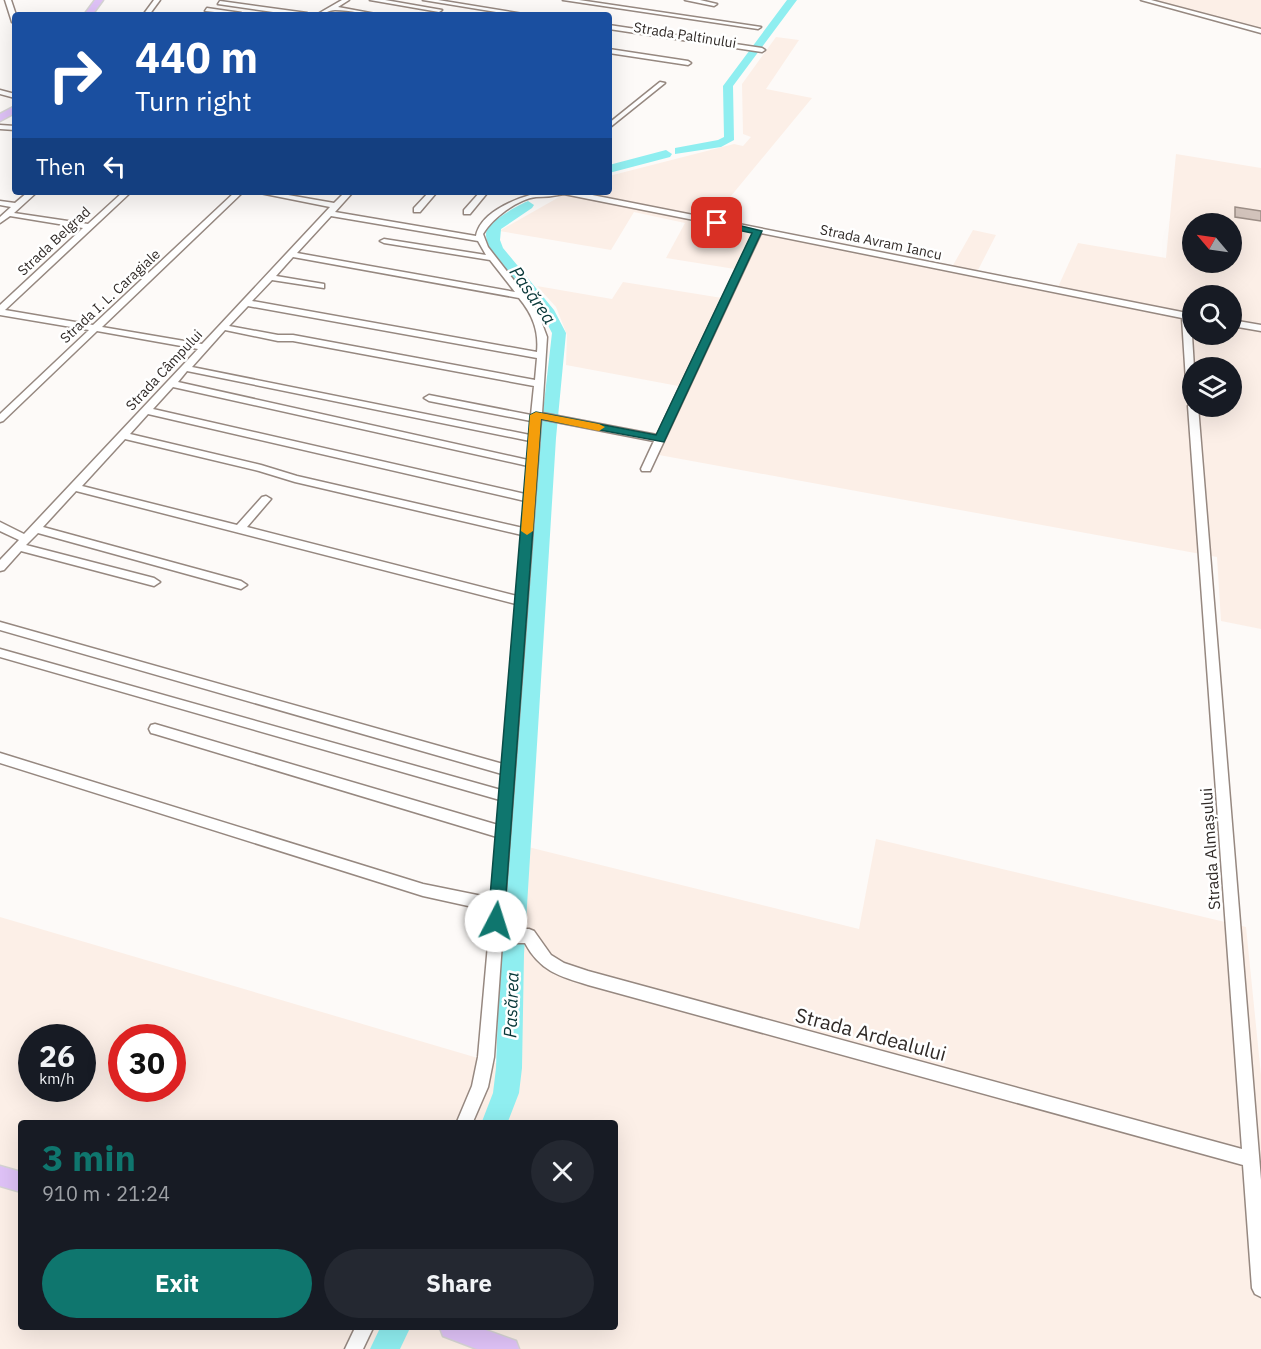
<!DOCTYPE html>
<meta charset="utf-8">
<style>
:root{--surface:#171b24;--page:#242831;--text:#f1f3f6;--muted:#9ea1a6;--accent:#0f766e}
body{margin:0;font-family:"IBM Plex Sans",sans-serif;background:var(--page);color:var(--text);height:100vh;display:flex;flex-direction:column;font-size:22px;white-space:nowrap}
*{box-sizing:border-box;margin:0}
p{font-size:20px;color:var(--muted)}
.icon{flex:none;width:33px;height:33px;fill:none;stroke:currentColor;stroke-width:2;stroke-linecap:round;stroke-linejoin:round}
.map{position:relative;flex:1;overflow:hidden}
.panel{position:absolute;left:18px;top:1120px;width:600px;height:210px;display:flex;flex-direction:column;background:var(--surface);border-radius:6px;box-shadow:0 6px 24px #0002}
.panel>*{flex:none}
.guide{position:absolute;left:12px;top:12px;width:600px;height:183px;border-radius:6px;box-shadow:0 6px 24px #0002;background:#1a4fa0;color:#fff;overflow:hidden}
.needle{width:39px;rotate:299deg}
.buttons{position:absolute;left:1182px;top:213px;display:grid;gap:12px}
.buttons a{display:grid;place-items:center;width:60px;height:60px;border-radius:50%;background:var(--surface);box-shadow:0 6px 24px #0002;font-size:30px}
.speed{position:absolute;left:18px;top:1024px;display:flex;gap:12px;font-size:30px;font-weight:700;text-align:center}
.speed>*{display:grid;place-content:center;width:78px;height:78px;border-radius:50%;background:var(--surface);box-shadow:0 6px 24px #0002;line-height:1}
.speed small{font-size:15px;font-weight:400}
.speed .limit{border:9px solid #d22;background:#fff;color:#111}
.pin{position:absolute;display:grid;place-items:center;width:51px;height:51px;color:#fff;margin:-26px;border-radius:12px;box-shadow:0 3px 9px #0006}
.me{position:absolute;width:66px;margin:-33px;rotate:5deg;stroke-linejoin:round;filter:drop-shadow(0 0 4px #0008)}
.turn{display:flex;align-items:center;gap:21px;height:126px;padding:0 24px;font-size:27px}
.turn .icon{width:78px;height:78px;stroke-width:2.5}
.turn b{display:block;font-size:42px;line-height:51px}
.then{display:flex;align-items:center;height:57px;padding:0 24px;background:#0003;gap:12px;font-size:22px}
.round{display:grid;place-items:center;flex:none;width:63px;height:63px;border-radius:32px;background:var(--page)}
.overview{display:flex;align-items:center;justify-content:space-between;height:102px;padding:0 24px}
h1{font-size:36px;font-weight:700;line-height:45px;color:var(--accent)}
.cta{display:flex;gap:12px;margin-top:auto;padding:12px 24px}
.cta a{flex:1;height:69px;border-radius:36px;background:var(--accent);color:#fff;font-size:24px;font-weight:700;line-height:69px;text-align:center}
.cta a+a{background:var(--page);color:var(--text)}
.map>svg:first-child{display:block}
.built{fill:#fcefe7;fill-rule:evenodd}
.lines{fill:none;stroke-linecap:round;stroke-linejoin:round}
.river{fill:#8feef0;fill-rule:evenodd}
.building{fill:#d2c3bb;stroke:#9c8e86;stroke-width:1.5}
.minor-casing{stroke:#968880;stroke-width:3}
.major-casing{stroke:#d6d4d4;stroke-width:3}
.minor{fill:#fff;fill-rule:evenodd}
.major{fill:#dfc2f7;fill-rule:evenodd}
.route{fill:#0f766e;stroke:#0a4d48;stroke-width:1.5}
.slow{fill:#f59e0b}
.labels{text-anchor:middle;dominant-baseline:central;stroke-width:5;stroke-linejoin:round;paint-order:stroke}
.far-street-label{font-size:14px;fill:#302a27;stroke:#fff}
.street-label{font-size:16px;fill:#302a27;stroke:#fff}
.water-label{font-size:18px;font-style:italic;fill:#073738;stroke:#fff}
.near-street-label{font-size:20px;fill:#302a27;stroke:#fff}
</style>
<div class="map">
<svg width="1261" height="1349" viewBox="0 0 1261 1349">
<rect width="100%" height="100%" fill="#fdfaf8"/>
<g class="built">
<polygon points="1141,0 1261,0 1261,32"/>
<path d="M776,37L799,40L766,89L812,98L712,219L952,267L973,230L996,235L977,272L1058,287L1078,243L1166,258L1176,154L1261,168V629L1221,621L1217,557L659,455L689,388L566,365L567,335L556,307L537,286L612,299L623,282L722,298L735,269L666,258L685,223L634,212L611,250L499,231L568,192H609V176L734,144L743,146L751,137L743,134L742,84ZM1192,224H1232V262H1192ZM1192,296H1232V334H1192ZM1192,368H1232V406H1192Z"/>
<path d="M876,839L1246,927L1261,1075V1349H0V917L498,1064L500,988L512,843L859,929ZM32,1038H82V1089H32ZM122,1038H172V1089H122ZM21,1124H615V1328H21Z"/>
</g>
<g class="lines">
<g class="river">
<polygon points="787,0 797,0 733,86 734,140 721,147 675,154 675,148 718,140 724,137 723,86"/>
<polygon points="666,150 672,154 670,157 609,173 609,165"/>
<path d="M528,201L534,205L532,208L501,229L500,240L503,248L554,310L566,333L556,438L524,954L522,1068L519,1093L507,1124H481L493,1093L496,1068L500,954L540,438L552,333L542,314L490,249C488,243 484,236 487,230C490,221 520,204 528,201Z"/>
<polygon points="380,1328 410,1328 400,1349 370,1349"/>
</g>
</g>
<polygon class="building" points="1235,207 1261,211 1261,221 1235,217"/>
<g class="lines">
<defs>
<g id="minor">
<polygon points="5,0 11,0 16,15 15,24 12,22"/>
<polygon points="154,0 160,0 149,15 143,15"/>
<path d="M342,0H349L338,7L381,15C366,15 350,10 335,10C329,10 323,15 316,15Z"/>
<polygon points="370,0 385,0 442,10 439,12"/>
<polygon points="423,0 438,0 529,15 514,15"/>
<polygon points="563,0 579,0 761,27 758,29"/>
<polygon points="685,0 700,0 717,4 714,6"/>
<polygon points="1141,0 1151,0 1261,29 1261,33"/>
<polygon points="220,1 307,13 310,15 294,15 218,4"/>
<polygon points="207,8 241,13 244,15 205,11"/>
<polygon points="609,25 762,48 765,50 762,52 609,29"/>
<polygon points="609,49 688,61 691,63 688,65 609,53"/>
<polygon points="660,82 665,83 609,128 609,123"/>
<polygon points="0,90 15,94 15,98 0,94"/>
<polygon points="0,125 15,126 15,130 0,129"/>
<path d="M28,192H37L14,213L88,224L123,192H131L5,310L93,325L235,192H243L102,327L202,344L330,207L255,192H271L334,203L345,192H353L335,212L476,236C480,214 510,201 530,195L526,192L541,194L577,192L1192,314V320L1191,319L1194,368H1192V400L1187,397L1182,318L761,233L650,471H642L641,469L654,441L541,419L503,929H529L534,931L551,955L564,963L588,971L1242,1149L1188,406L1192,403V406H1198L1261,1180V1297L1255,1294L1252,1288L1243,1165L588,985C559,976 540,971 525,943H502L494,1057L488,1087L472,1124H456L472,1086L478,1057L491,911L423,896L0,763V753L423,884L492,898L497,837L155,734L151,733L149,729L151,725L155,724L498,825L500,800L0,657V649L501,790L502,774L0,630V622L503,764L516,604L76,491L43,527L241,581L247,585L241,589L38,533L26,545L154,578L160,582L154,586L21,551L4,570L0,571V560L19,540L0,531V522L24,534L198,349L97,331L3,421L0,422V414L89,330L0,315V305L83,228L10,216L0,223V217L11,207L0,205V201L15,203ZM564,194L754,232L657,435L542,413L547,337L537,310L488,247L483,234C492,218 518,199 536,197C545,197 555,196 564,194ZM331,216L478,241L486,255L384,239L380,241L384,243L490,260L515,292L297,253ZM293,257L519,298C533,315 539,331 537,352L252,301L272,280L324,288V284L276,276ZM248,306L537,358L535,380L293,335H278L229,326ZM225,330L278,341H293L534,386L531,415L429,395L424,398L429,401L531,421L530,435L192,367ZM187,371L530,441L528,460L178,382ZM173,387L528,466L525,494L153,409ZM148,414L525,501L523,528L297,476L261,465L130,434ZM125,439L259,471L295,482L522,535L517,596L247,527L271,499L266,496L262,497L237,525L82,486Z"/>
<polygon points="429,192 437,192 420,212 414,212 414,208"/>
<polygon points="480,192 488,192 470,214 464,214 464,210"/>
<polygon points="1232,320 1261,325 1261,331 1232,326"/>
<polygon points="355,1328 373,1328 363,1349 345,1349"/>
</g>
<g id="major">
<polygon points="95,0 103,0 92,15 84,15"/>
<polygon points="15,106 15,113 0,121 0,114"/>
<polygon points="0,1166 21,1172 21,1192 0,1186"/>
<polygon points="440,1328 480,1328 516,1341 519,1349 477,1349 443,1336"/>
</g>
</defs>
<use href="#minor" class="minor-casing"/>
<use href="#major" class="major-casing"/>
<use href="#minor" class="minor"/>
<use href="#major" class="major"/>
</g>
<polygon class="route" points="717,220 762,231 664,442 541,419 504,921 502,926 496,928 491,926 488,921 530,415 536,412 656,435 752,233 714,225 713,223"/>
<polygon class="slow" points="536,412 599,424 605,427 599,431 541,419 533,531 527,535 521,531 530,415"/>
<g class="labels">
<g class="far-street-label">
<text transform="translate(685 35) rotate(9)">Strada Paltinului</text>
<text transform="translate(54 241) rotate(-43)">Strada Belgrad</text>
<text transform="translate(881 242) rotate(12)">Strada Avram Iancu</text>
<text transform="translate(110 296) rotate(-43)">Strada I. L. Caragiale</text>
<text transform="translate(164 370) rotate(-47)">Strada Câmpului</text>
</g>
<g class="street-label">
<text transform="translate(1210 849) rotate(-94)">Strada Almașului</text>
</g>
<g class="water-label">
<text transform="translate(533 295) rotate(55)">Pasărea</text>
<text transform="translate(511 1005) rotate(-88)">Pasărea</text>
</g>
<g class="near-street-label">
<text transform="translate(871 1034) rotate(15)">Strada Ardealului</text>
</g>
</g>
</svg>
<div class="buttons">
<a><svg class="needle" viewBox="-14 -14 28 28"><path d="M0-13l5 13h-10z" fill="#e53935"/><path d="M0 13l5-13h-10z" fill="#9ea1a6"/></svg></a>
<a><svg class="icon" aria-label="search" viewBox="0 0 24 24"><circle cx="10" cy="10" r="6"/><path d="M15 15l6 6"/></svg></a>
<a><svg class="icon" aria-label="layers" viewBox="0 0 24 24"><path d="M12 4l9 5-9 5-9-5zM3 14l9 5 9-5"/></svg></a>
</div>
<div class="speed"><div>26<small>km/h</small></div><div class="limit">30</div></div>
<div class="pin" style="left:717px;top:223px;background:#d93025"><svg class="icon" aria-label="arrive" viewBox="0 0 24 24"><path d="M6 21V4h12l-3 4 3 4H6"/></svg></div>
<svg class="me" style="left:496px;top:921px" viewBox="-20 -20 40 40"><circle r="19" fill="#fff"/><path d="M0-13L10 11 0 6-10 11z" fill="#0f766e"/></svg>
<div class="guide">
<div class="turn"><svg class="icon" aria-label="right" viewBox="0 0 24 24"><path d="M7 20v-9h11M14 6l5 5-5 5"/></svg><div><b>440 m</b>Turn right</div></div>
<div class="then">Then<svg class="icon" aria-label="left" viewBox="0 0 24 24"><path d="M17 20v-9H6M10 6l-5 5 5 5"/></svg></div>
</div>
<section class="panel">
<div class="overview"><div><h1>3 min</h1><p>910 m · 21:24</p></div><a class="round"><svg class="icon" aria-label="close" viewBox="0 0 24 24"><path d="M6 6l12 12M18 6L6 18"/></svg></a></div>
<div class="cta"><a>Exit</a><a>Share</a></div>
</section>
</div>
